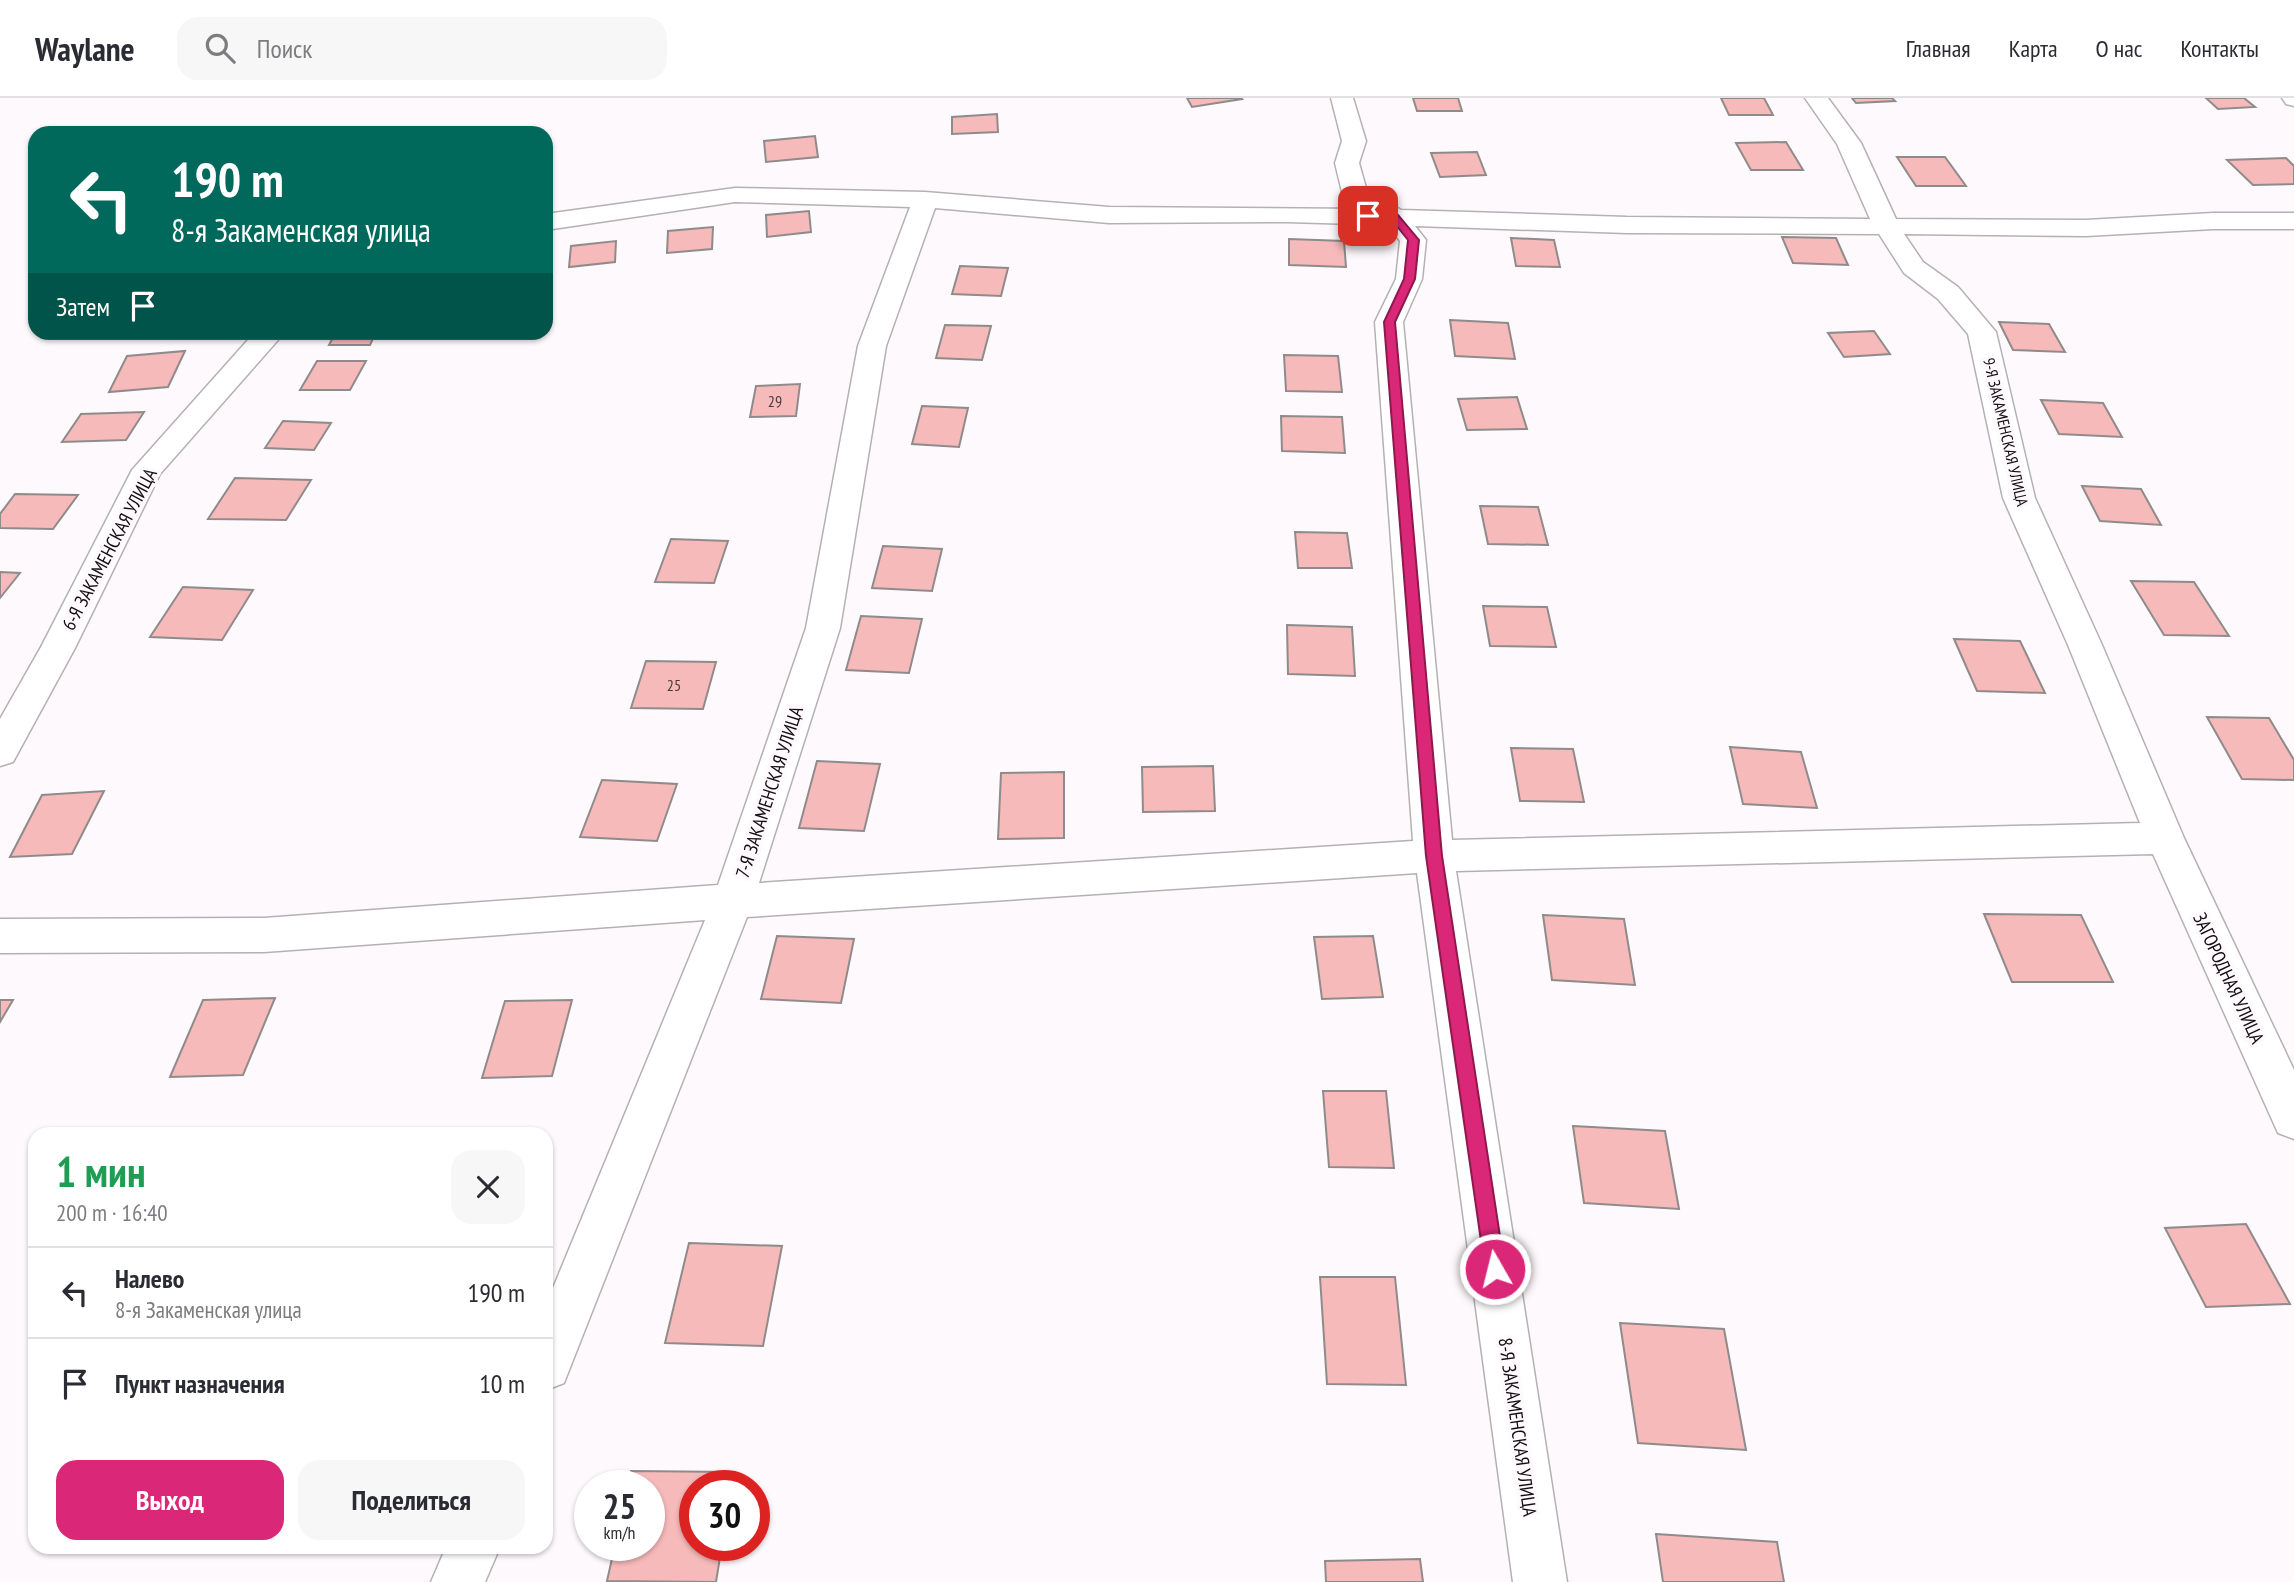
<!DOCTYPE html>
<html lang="ru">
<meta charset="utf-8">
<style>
:root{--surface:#fff;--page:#f7f7f7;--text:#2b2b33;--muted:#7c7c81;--line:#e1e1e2;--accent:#db2777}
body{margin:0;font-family:"PT Sans Narrow",sans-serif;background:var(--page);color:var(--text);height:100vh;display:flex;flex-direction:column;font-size:26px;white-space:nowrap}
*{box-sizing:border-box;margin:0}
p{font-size:23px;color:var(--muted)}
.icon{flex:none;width:38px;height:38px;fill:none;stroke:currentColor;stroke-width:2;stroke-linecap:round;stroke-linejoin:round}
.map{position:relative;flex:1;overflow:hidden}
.drawer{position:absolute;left:28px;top:1029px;width:525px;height:427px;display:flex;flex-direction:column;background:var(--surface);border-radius:21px;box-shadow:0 2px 5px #0004}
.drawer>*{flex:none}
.top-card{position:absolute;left:28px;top:28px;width:525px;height:214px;border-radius:21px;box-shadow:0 2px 5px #0004;background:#00695c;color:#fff;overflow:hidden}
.speed{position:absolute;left:574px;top:1372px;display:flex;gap:14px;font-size:35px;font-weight:700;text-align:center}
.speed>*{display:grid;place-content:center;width:91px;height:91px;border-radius:50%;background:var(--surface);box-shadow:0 2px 5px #0004;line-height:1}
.speed small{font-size:18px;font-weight:400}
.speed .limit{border:10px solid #d22;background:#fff;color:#111}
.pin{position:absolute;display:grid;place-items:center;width:60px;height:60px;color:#fff;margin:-30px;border-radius:14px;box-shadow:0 4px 10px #0006}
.me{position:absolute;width:77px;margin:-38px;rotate:352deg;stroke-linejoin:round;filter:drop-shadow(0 0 5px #0008)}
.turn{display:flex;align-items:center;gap:24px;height:147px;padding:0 28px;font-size:32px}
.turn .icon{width:91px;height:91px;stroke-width:2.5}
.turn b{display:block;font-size:49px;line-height:60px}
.then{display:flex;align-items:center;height:66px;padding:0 28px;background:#0003;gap:14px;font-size:26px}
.round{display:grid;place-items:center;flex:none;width:74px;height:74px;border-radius:21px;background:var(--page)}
.summary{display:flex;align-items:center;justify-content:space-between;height:119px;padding:0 28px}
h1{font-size:42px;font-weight:600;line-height:52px;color:#1e9e55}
.cta{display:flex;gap:14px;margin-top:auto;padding:14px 28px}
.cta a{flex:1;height:80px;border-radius:21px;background:var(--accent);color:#fff;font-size:28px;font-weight:600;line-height:80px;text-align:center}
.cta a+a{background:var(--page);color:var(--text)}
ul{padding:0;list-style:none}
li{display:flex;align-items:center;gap:21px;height:91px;padding:0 28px;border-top:2px solid var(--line)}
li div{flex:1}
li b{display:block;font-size:26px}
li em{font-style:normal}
header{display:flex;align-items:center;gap:42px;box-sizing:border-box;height:98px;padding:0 35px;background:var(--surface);border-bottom:2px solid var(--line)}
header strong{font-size:33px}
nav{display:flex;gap:38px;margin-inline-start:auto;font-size:24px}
.search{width:490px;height:63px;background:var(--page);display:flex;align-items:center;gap:18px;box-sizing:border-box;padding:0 24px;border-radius:21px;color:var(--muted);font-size:26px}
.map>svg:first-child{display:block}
.building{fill:#f7babb;stroke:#908b8b;stroke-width:2}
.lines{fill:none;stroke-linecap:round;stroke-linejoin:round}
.street-casing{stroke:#b5b1b3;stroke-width:3}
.street{fill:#fff;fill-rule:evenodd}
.route{fill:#db2777;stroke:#8e194d;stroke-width:2}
.labels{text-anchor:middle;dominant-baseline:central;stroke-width:7;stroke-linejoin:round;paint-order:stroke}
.number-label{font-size:16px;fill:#4a3a3b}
.far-street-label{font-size:16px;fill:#110f10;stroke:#fef9fc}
.street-label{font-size:19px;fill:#110f10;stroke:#fef9fc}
</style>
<header>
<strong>Waylane</strong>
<div class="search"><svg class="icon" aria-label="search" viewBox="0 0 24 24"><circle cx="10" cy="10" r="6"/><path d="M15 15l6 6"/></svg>Поиск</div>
<nav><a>Главная</a><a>Карта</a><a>О нас</a><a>Контакты</a></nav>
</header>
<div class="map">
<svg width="2294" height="1484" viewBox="0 0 2294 1484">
<rect width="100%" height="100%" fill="#fef9fc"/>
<g class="building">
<polygon points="1187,0 1241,0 1242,1 1192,9"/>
<polygon points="1413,0 1458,0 1462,13 1417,13"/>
<polygon points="1721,0 1764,0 1773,17 1729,17"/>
<polygon points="1852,0 1892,0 1895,3 1856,5"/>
<polygon points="2206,0 2244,0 2255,9 2218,11"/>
<polygon points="997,16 998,34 952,36 952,19"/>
<polygon points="815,38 818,59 766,64 764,43"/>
<polygon points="1786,44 1803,72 1751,72 1736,45"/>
<polygon points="1477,54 1486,77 1440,79 1431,55"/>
<polygon points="1897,59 1945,59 1966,88 1916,88"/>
<polygon points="2286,60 2294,68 2294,86 2253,87 2227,62"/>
<polygon points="809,113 811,134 767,139 766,117"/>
<polygon points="713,129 712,151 667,155 668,133"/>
<polygon points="1782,139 1836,140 1848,167 1793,165"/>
<polygon points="1511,140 1554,142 1560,169 1516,168"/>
<polygon points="1289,141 1344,143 1346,169 1289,167"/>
<polygon points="616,143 615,164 569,169 571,148"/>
<polygon points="960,168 1008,170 1001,198 952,196"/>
<polygon points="1450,222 1508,225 1515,261 1455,258"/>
<polygon points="1999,224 2049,226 2065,254 2013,252"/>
<polygon points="945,227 991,228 982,262 936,260"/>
<polygon points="1874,233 1890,256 1844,259 1828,235"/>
<polygon points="336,234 376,234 370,247 329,247"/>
<polygon points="185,253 168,289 109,294 127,258"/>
<polygon points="1284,257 1338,258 1342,294 1286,293"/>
<polygon points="317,263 366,263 350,292 300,292"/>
<polygon points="800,286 796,318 750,319 756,288"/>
<polygon points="1517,299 1527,331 1467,332 1458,301"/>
<polygon points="2041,302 2103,305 2122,339 2059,336"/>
<polygon points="922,308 968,310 959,349 912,346"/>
<polygon points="144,314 126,342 62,344 81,316"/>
<polygon points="1281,318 1342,319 1345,355 1282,353"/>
<polygon points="283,323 331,325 314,352 265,350"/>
<polygon points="235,380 311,382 286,422 208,421"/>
<polygon points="2082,388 2141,391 2161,427 2100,423"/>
<polygon points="15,396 78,397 53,431 0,430 0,416"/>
<polygon points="1480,408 1538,409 1548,447 1488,446"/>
<polygon points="1295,434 1347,435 1352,470 1298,470"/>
<polygon points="671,441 728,443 714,485 655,484"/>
<polygon points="883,448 942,451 932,493 872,490"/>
<polygon points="0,474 20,475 0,500"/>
<polygon points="2131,483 2194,484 2229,538 2164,537"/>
<polygon points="183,489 253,492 222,542 150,539"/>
<polygon points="1483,508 1547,509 1556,549 1490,548"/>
<polygon points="861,518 922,521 909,575 846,572"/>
<polygon points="1287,527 1352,529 1355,578 1288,576"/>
<polygon points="1954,541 2020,543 2045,595 1977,593"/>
<polygon points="646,563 716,564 703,611 631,610"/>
<polygon points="2207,619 2269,620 2294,662 2294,682 2242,681"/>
<polygon points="1730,649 1801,654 1817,710 1743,706"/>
<polygon points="1511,650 1573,651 1584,704 1520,703"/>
<polygon points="817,663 880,666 864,733 799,730"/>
<polygon points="1213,668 1215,713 1143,714 1142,669"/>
<polygon points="1064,674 1064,740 998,741 1001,675"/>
<polygon points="602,682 677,686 657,743 580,739"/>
<polygon points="104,693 72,756 10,759 42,697"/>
<polygon points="1984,816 2081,817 2113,884 2012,884"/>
<polygon points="1543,817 1624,821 1635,887 1552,882"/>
<polygon points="777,838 854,841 841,905 761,901"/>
<polygon points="1373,838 1383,899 1322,901 1314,839"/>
<polygon points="275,900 243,977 170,979 203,902"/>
<polygon points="0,902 13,902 0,924"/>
<polygon points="572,902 552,978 482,980 505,903"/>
<polygon points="1323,993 1386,993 1394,1070 1329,1069"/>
<polygon points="1573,1028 1665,1033 1679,1111 1584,1105"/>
<polygon points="2246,1126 2290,1206 2206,1209 2165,1130"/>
<polygon points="689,1145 782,1148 763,1248 665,1245"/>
<polygon points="1320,1179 1395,1179 1406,1287 1327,1286"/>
<polygon points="1620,1225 1724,1231 1746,1352 1638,1345"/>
<polygon points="631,1373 735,1374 733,1388 695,1388 695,1447 722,1447 716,1484 607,1483 615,1447 649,1447 649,1388 628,1388"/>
<polygon points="1656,1436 1777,1444 1784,1484 1663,1484"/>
<polygon points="1420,1461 1423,1484 1326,1484 1325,1463"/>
</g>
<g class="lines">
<defs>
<g id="street">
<path d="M1331,0H1353L1366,43L1359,65L1366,90L1401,112L1627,119L1870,121L1837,46L1805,0H1828L1861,45L1896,121L2086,122L2213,115H2294V131H2213L2086,138L1904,136L1923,164L1958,189L1996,234L2035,400L2102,547L2184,740L2294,972V1041L2278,1035L2153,756L1456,773L1567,1484H1513L1417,775L747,819L564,1285L546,1292V1207L705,822L264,854L0,855V821L264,820L718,787L806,530L858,248L910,109L735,104L546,132V116L735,90L925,94L1109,109L1364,111L1342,94L1335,65L1342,43ZM935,110L1109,125L1288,124L1388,127L1400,143L1396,181L1375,224L1413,743L759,785L840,530L886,248ZM1415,128L1627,135L1879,136L1904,175L1938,201L1968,236L2003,400L2068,547L2140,725L1452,742L1403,224L1422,181L1426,142Z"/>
<polygon points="2282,0 2294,0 2294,8 2286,6"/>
<polygon points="255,234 285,234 160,376 75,550 13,664 0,668 0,621 41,549 132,372"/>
<polygon points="446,1449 500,1449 485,1484 431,1484"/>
</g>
</defs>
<use href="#street" class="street-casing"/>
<use href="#street" class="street"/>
</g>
<polygon class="route" points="1368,115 1398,117 1419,142 1415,181 1395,224 1442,758 1505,1171 1502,1178 1495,1181 1488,1178 1485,1171 1426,758 1384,224 1404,181 1408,142 1392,122 1364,121 1363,118"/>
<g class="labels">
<g class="number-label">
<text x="775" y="303">29</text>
<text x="674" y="587">25</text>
</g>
<g class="far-street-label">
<text transform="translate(2006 334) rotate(77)">9-Я ЗАКАМЕНСКАЯ УЛИЦА</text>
</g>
<g class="street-label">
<text transform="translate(109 451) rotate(-62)">6-Я ЗАКАМЕНСКАЯ УЛИЦА</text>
<text transform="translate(769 694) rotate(-72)">7-Я ЗАКАМЕНСКАЯ УЛИЦА</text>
<text transform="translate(2229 880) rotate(65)">ЗАГОРОДНАЯ УЛИЦА</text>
<text transform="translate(1518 1329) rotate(82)">8-Я ЗАКАМЕНСКАЯ УЛИЦА</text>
</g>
</g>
</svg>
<div class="speed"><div>25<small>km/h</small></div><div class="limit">30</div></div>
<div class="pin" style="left:1368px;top:118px;background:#d93025"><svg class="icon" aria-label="arrive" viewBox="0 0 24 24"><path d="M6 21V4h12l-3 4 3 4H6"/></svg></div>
<svg class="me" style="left:1495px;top:1171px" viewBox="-20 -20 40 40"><circle r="17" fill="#db2777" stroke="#fff" stroke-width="3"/><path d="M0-11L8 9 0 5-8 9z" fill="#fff"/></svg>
<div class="top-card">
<div class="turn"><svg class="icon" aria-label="left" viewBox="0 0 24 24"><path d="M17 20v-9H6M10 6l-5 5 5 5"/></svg><div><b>190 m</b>8-я Закаменская улица</div></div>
<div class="then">Затем<svg class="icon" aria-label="arrive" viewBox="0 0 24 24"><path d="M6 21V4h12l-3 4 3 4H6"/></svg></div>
</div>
<section class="drawer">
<div class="summary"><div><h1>1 мин</h1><p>200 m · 16:40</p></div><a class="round"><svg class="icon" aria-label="close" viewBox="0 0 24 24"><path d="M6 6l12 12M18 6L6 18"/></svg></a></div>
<ul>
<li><svg class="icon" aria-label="left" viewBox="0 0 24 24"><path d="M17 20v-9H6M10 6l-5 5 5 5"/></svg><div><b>Налево</b><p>8-я Закаменская улица</p></div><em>190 m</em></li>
<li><svg class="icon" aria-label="arrive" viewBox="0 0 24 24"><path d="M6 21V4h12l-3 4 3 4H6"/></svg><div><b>Пункт назначения</b></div><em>10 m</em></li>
</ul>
<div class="cta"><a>Выход</a><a>Поделиться</a></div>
</section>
</div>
